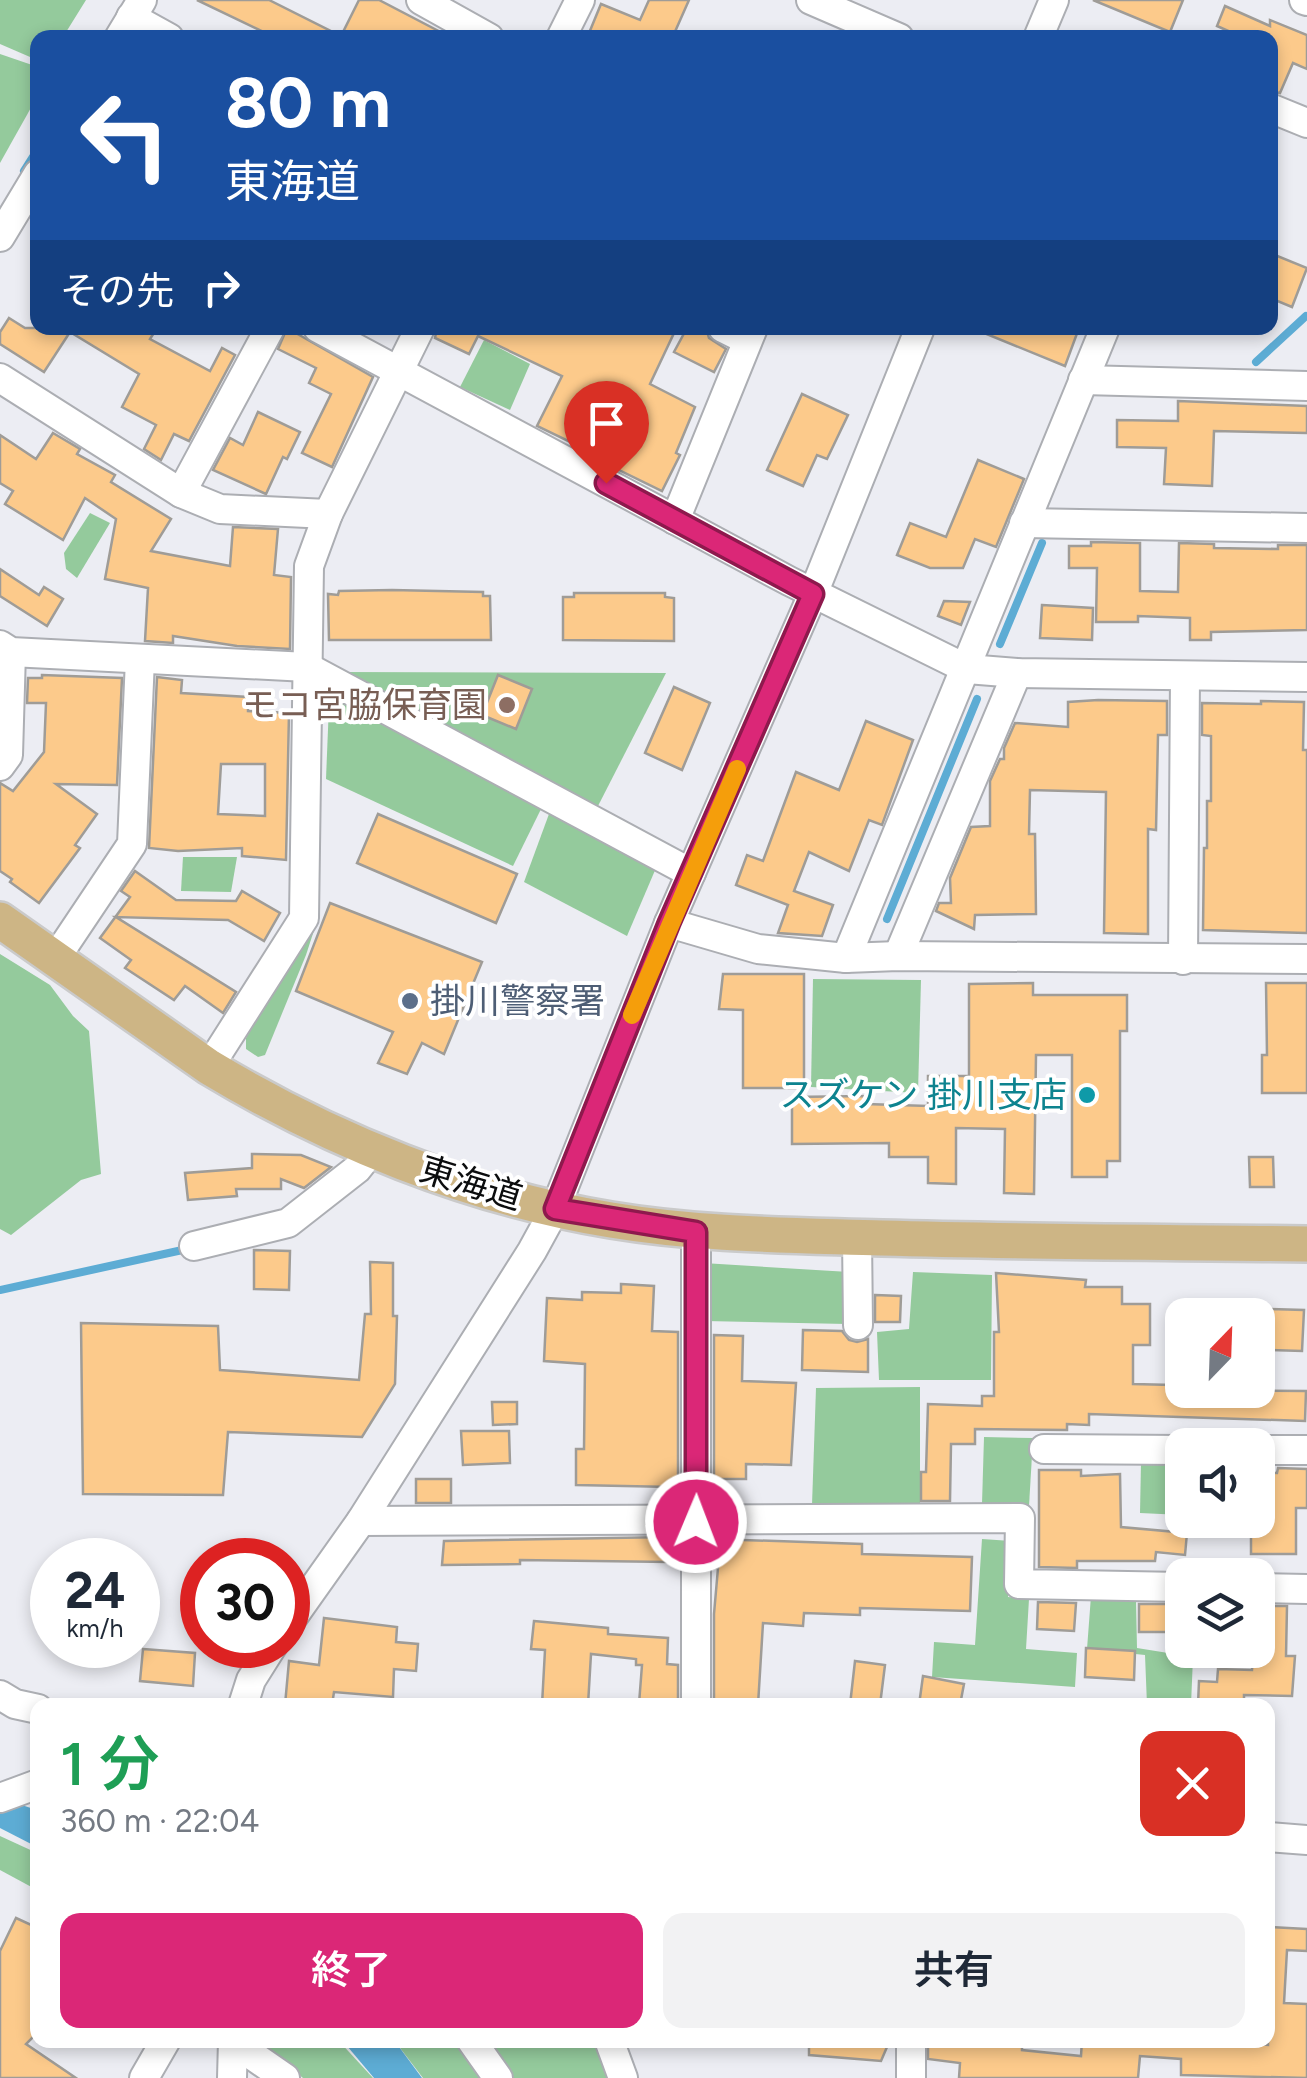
<!DOCTYPE html>
<html lang="ja">
<meta charset="utf-8">
<style>
:root{--surface:#fff;--page:#f2f2f3;--text:#1f2937;--muted:#747a83;--accent:#db2777}
body{margin:0;font-family:Figtree,"Noto Sans JP",sans-serif;background:var(--page);color:var(--text);height:100vh;display:flex;flex-direction:column;font-size:38px;white-space:nowrap}
*{box-sizing:border-box;margin:0}
p{font-size:32px;color:var(--muted)}
.icon{flex:none;width:55px;height:55px;fill:none;stroke:currentColor;stroke-width:2;stroke-linecap:round;stroke-linejoin:round}
.map{position:relative;flex:1;overflow:hidden}
.panel{position:absolute;left:30px;top:1698px;width:1245px;height:350px;display:flex;flex-direction:column;background:var(--surface);border-radius:20px;box-shadow:0 5px 15px #0003}
.panel>*{flex:none}
.guide{position:absolute;left:30px;top:30px;width:1248px;height:305px;border-radius:20px;box-shadow:0 5px 15px #0003;background:#1a4fa0;color:#fff;overflow:hidden}
.needle{width:65px;rotate:23deg}
.buttons{position:absolute;left:1165px;top:1298px;display:grid;gap:20px}
.buttons a{display:grid;place-items:center;width:110px;height:110px;border-radius:20px;background:var(--surface);box-shadow:0 5px 15px #0003;font-size:50px}
.speed{position:absolute;left:30px;top:1538px;display:flex;gap:20px;font-size:50px;font-weight:700;text-align:center}
.speed>*{display:grid;place-content:center;width:130px;height:130px;border-radius:50%;background:var(--surface);box-shadow:0 5px 15px #0003;line-height:1}
.speed small{font-size:25px;font-weight:400}
.speed .limit{border:15px solid #d22;background:#fff;color:#111}
.pin{position:absolute;display:grid;place-items:center;width:85px;height:85px;color:#fff;margin:-102px -42px;border-radius:50% 50% 50% 0;rotate:-45deg;box-shadow:0 0 10px #0007}
.pin .icon{rotate:45deg}
.me{position:absolute;width:110px;margin:-55px;rotate:1deg;stroke-linejoin:round;filter:drop-shadow(0 0 8px #0008)}
.turn{display:flex;align-items:center;gap:35px;height:210px;padding:0 30px;font-size:45px}
.turn .icon{width:130px;height:130px;stroke-width:2.5}
.turn b{display:block;font-size:70px;line-height:85px}
.then{display:flex;align-items:center;height:95px;padding:0 30px;background:#0003;gap:20px;font-size:38px}
.round{display:grid;place-items:center;flex:none;width:105px;height:105px;border-radius:20px;background:var(--page)}
.summary{display:flex;align-items:center;justify-content:space-between;height:170px;padding:0 30px}
h1{font-size:60px;font-weight:600;line-height:75px;color:#1e9e55}
.action{display:flex;gap:20px;margin-top:auto;padding:20px 30px}
.action a{flex:1;height:115px;border-radius:20px;background:var(--accent);color:#fff;font-size:40px;font-weight:600;line-height:115px;text-align:center}
.action a+a{background:var(--page);color:var(--text)}
.map>svg:first-child{display:block}
.green{fill:#94ca9c}
.water{fill:#5dacd4}
.lines{fill:none;stroke-linecap:round;stroke-linejoin:round}
.stream{stroke:#5dacd4;stroke-width:8}
.building{fill:#fcca8b;stroke:#9f9c97;stroke-width:2.5;fill-rule:evenodd}
.minor-casing{stroke:#acaeb3;stroke-width:32}
.major-casing{stroke:#cacaca;stroke-width:40}
.minor{stroke:#fff;stroke-width:28}
.major{stroke:#cdb585;stroke-width:35}
.route-casing{stroke:#8e194d;stroke-width:25}
.route{stroke:#db2777;stroke-width:18}
.slow{stroke:#f59e0b;stroke-width:18}
.education-dot{fill:#8d6e63;stroke:#fff;stroke-width:4}
.service-dot{fill:#5c6f8a;stroke:#fff;stroke-width:4}
.culture-dot{fill:#0f9aa8;stroke:#fff;stroke-width:4}
.labels{text-anchor:middle;dominant-baseline:central;stroke-width:8;stroke-linejoin:round;paint-order:stroke}
.education-label{font-size:35px;fill:#785e54;stroke:#fff;text-anchor:end}
.service-label{font-size:35px;fill:#4e5e75;stroke:#fff;text-anchor:start}
.culture-label{font-size:35px;fill:#0d838f;stroke:#fff;text-anchor:end}
.street-label{font-size:35px;fill:#0c0d0e;stroke:#fff}
</style>
<div class="map">
<svg width="1307" height="2078" viewBox="0 0 1307 2078">
<rect width="100%" height="100%" fill="#ecedf3"/>
<g class="green">
<polygon points="0,0 86,0 63,37 38,38 37,60 0,44"/>
<polygon points="0,54 38,67 37,97 0,163"/>
<polygon points="484,340 530,364 510,410 460,387"/>
<polygon points="90,513 110,523 77,578 66,569 64,553"/>
<polygon points="338,672 666,673 598,806"/>
<polygon points="330,680 543,805 513,866 326,779"/>
<polygon points="549,814 656,868 627,936 524,882"/>
<polygon points="183,857 237,857 231,892 181,891"/>
<polygon points="318,918 306,955 265,1055 258,1057 246,1049 246,1038 313,920"/>
<polygon points="0,954 50,985 73,1016 89,1031 101,1174 81,1180 11,1235 0,1229"/>
<polygon points="813,979 921,980 918,1093 811,1087"/>
<polygon points="703,1263 849,1272 847,1324 705,1321"/>
<polygon points="913,1272 992,1275 991,1380 879,1380 877,1332 909,1329"/>
<polygon points="920,1387 920,1508 812,1505 816,1388"/>
<polygon points="984,1437 1033,1438 1029,1506 982,1504"/>
<polygon points="1141,1463 1179,1464 1182,1515 1140,1513"/>
<polygon points="982,1539 1011,1541 1008,1597 1029,1599 1026,1649 1077,1653 1075,1687 932,1677 934,1642 975,1645"/>
<polygon points="1091,1596 1136,1601 1137,1648 1193,1657 1191,1705 1147,1705 1145,1655 1087,1649"/>
<polygon points="0,1836 37,1853 37,1890 0,1870"/>
<polygon points="259,2040 338,2040 373,2078 303,2078"/>
<polygon points="394,2040 465,2040 490,2078 423,2078"/>
<polygon points="479,2040 605,2040 623,2078 513,2078"/>
</g>
<g class="water">
<polygon points="0,1798 37,1810 37,1847 0,1828"/>
<polygon points="342,2040 394,2040 422,2078 374,2078"/>
</g>
<g class="lines">
<g class="stream">
<polyline points="24,171 38,149"/>
<polyline points="1256,362 1306,316"/>
<polyline points="1000,644 1042,543"/>
<polyline points="887,919 977,699"/>
<polyline points="0,1290 187,1249"/>
</g>
</g>
<g class="building">
<polygon points="197,0 269,0 341,36 359,0 379,0 452,38 276,38"/>
<polygon points="649,0 689,0 674,34 682,38 587,38 601,4 640,20"/>
<polygon points="1093,0 1183,0 1170,32"/>
<polygon points="1225,6 1270,26 1270,20 1307,35 1307,69 1293,63 1280,93 1270,91 1270,38 1244,38 1217,26"/>
<polygon points="1275,255 1307,268 1292,307 1270,298 1270,267"/>
<polygon points="9,318 25,328 157,328 150,339 210,371 222,348 235,355 189,441 174,434 161,460 144,449 156,425 122,407 139,374 70,332 44,372 0,344 0,332"/>
<polygon points="287,328 373,377 332,467 302,453 331,394 309,383 316,368 278,349"/>
<polygon points="437,328 663,328 674,333 650,384 695,407 676,453 680,455 662,491 617,469 618,465 537,426 562,376 478,336 469,354 435,338"/>
<polygon points="687,328 706,328 709,338 726,349 714,372 674,352"/>
<polygon points="972,328 1079,328 1065,366"/>
<polygon points="802,394 848,415 827,459 817,455 803,486 767,470"/>
<polygon points="1178,401 1307,406 1307,433 1214,431 1212,486 1164,484 1166,448 1117,447 1117,420 1178,421"/>
<polygon points="258,412 300,432 287,459 283,457 266,494 213,470 230,438 243,445"/>
<polygon points="53,433 80,449 77,454 115,475 111,482 171,519 151,551 230,566 233,527 278,529 274,575 291,577 290,649 237,646 173,636 173,643 145,641 148,588 105,579 116,519 85,498 63,540 5,504 13,491 0,483 0,435 36,459"/>
<polygon points="978,460 1024,479 996,547 975,539 963,568 930,568 897,555 910,523 946,537"/>
<polygon points="1091,542 1140,543 1140,591 1178,592 1179,543 1214,544 1214,548 1278,549 1278,545 1307,545 1307,630 1211,632 1211,640 1190,640 1190,618 1138,616 1138,622 1096,622 1097,568 1069,568 1069,546 1091,546"/>
<polygon points="0,569 39,595 44,587 63,599 47,626 0,596"/>
<polygon points="392,590 483,592 483,596 490,596 491,640 329,640 328,594 338,595 339,591"/>
<polygon points="574,593 665,593 665,597 674,598 674,641 563,640 563,597 574,597"/>
<polygon points="944,601 970,602 961,625 938,616"/>
<polygon points="1042,605 1093,608 1092,640 1040,638"/>
<polygon points="42,675 122,678 117,785 56,784 97,814 75,845 80,848 39,903 10,882 12,879 0,871 0,783 13,791 44,752 46,703 27,703 28,678 42,678"/>
<polygon points="498,675 532,689 516,729 482,715"/>
<path d="M157,677L182,680L181,693L248,697V711L289,713L286,860L242,856V848L178,851L149,848ZM221,764H265V816L218,814Z"/>
<polygon points="674,687 710,703 682,770 645,753"/>
<polygon points="1098,700 1167,701 1167,735 1158,735 1156,830 1148,829 1148,934 1104,933 1106,792 1030,790 1029,834 1035,834 1036,914 975,915 974,929 936,911 939,903 951,903 950,878 971,827 990,826 990,781 1000,759 1004,759 1004,748 1015,723 1068,727 1068,702"/>
<polygon points="1261,701 1304,702 1303,750 1307,750 1307,933 1203,930 1204,848 1207,848 1207,801 1211,801 1211,736 1202,735 1202,703 1261,704"/>
<polygon points="866,721 913,740 882,825 869,820 849,871 809,852 794,891 833,905 822,936 778,933 788,905 736,885 747,855 763,861 796,772 839,790"/>
<polygon points="378,814 517,874 496,923 357,863"/>
<polygon points="135,871 176,900 236,901 242,891 280,913 264,941 228,920 116,917 236,992 223,1013 185,986 174,1000 125,968 131,960 100,938 130,897 121,891"/>
<polygon points="330,903 482,962 444,1054 422,1043 407,1074 378,1063 393,1032 296,991"/>
<polygon points="723,974 804,974 804,1088 743,1088 743,1010 719,1009"/>
<polygon points="1033,983 1033,995 1127,995 1127,1031 1120,1031 1120,1161 1107,1161 1107,1177 1072,1177 1072,1055 1036,1055 1034,1194 1004,1193 1005,1129 956,1128 956,1184 928,1183 928,1157 889,1157 889,1143 792,1144 792,1097 866,1096 866,1104 928,1106 928,1076 969,1076 969,984"/>
<polygon points="1266,983 1307,983 1307,1093 1262,1093 1262,1055 1267,1055"/>
<polygon points="252,1154 301,1155 331,1167 304,1188 281,1179 281,1189 236,1189 237,1196 188,1200 185,1173 252,1168"/>
<polygon points="1249,1157 1273,1157 1274,1187 1250,1187"/>
<polygon points="254,1250 290,1251 289,1290 254,1289"/>
<polygon points="370,1262 393,1263 393,1316 397,1316 395,1384 362,1437 228,1432 223,1495 83,1494 81,1323 218,1326 220,1370 359,1380 365,1314 371,1314"/>
<polygon points="996,1273 1086,1280 1085,1287 1122,1287 1122,1304 1150,1304 1150,1345 1133,1345 1133,1384 1173,1385 1173,1390 1306,1391 1305,1421 1089,1414 1089,1425 1067,1424 1067,1430 975,1429 975,1444 951,1444 950,1501 921,1501 921,1472 926,1472 928,1404 982,1406 982,1396 994,1396 994,1332 999,1332"/>
<polygon points="621,1284 654,1286 652,1331 678,1332 678,1479 672,1479 672,1487 576,1485 576,1449 584,1449 585,1364 544,1361 547,1298 582,1300 582,1292 621,1293"/>
<polygon points="875,1295 901,1296 900,1322 875,1322"/>
<polygon points="1269,1309 1304,1310 1302,1351 1268,1350"/>
<polygon points="803,1330 842,1331 849,1340 857,1342 868,1339 868,1372 802,1370"/>
<polygon points="714,1335 743,1336 742,1381 796,1383 791,1465 746,1464 746,1479 714,1479"/>
<polygon points="492,1402 517,1402 517,1424 493,1425"/>
<polygon points="461,1431 509,1431 510,1463 463,1465"/>
<polygon points="1278,1468 1307,1469 1307,1508 1296,1508 1296,1554 1251,1554 1251,1531 1258,1532 1258,1472 1277,1473"/>
<polygon points="1039,1470 1081,1470 1081,1476 1120,1474 1121,1527 1187,1533 1185,1555 1156,1552 1155,1561 1077,1561 1077,1568 1039,1567"/>
<rect x="416" y="1479" width="35" height="24"/>
<polygon points="669,1537 669,1562 520,1560 520,1564 442,1565 444,1541"/>
<polygon points="714,1539 862,1544 862,1554 972,1557 970,1611 860,1608 860,1615 804,1613 803,1626 763,1623 758,1705 714,1705 714,1614 718,1568 714,1568"/>
<polygon points="1038,1602 1076,1603 1074,1631 1037,1629"/>
<rect x="1139" y="1604" width="43" height="28"/>
<polygon points="1258,1606 1287,1606 1286,1656 1295,1656 1292,1696 1244,1695 1244,1705 1198,1705 1199,1681 1217,1682 1218,1669 1252,1670 1253,1656 1258,1656"/>
<polygon points="324,1618 397,1627 396,1642 418,1644 416,1671 394,1669 393,1697 334,1692 332,1705 285,1705 289,1661 319,1665"/>
<polygon points="534,1621 608,1628 608,1634 668,1638 667,1664 678,1665 678,1705 639,1704 642,1665 636,1665 636,1659 591,1654 588,1705 542,1705 545,1650 531,1649"/>
<polygon points="1086,1648 1135,1651 1134,1680 1085,1677"/>
<polygon points="143,1649 195,1653 193,1686 140,1681"/>
<polygon points="855,1661 885,1665 880,1705 850,1705"/>
<polygon points="923,1676 964,1684 960,1705 919,1705"/>
<polygon points="16,1918 38,1928 38,2032 26,2044 76,2078 0,2078 0,1951"/>
<polygon points="1268,1927 1307,1929 1307,1951 1287,1950 1284,2003 1307,2004 1307,2078 1181,2075 1181,2059 1140,2056 1138,2078 959,2078 960,2063 928,2059 928,2040 1022,2046 1022,2050 1081,2056 1082,2040 1199,2040 1268,2045"/>
<polygon points="809,2040 890,2040 881,2061 809,2055"/>
</g>
<g class="lines">
<defs>
<g id="minor">
<polyline points="421,0 489,38"/>
<polyline points="811,0 899,38"/>
<polyline points="1304,0 1307,1"/>
<polyline points="131,17 169,38"/>
<polyline points="119,38 142,0"/>
<polyline points="561,38 580,0"/>
<polyline points="1038,38 1054,0"/>
<polyline points="1270,108 1307,123"/>
<polyline points="0,237 38,174"/>
<polyline points="318,328 789,581 967,669 1017,673 1307,677"/>
<polyline points="723,328 747,340"/>
<polyline points="0,378 181,493 220,509 328,514"/>
<polyline points="1083,380 1307,386"/>
<polyline points="181,493 270,328"/>
<polyline points="675,520 753,328"/>
<polyline points="1024,523 1307,528"/>
<polyline points="0,645 11,652 307,667 691,873"/>
<polyline points="0,766 8,755 11,652"/>
<polyline points="669,923 758,949 846,958 898,956 1307,959"/>
<polyline points="898,956 1017,673"/>
<polyline points="846,958 1105,328"/>
<polyline points="55,959 132,844 140,659"/>
<polyline points="1183,960 1185,676"/>
<polyline points="209,1067 304,918 309,566 328,514 420,328"/>
<polyline points="857,1237 858,1325"/>
<polyline points="194,1246 288,1223 357,1169 373,1149"/>
<polyline points="1044,1449 1182,1450"/>
<polyline points="1258,1450 1307,1450"/>
<polyline points="361,1521 1020,1518 1019,1584 1182,1587"/>
<polyline points="1258,1588 1307,1589"/>
<polyline points="288,1624 361,1521 532,1251 555,1209 669,923 813,594 920,328"/>
<polyline points="0,1695 15,1704 38,1709"/>
<polyline points="243,1705 251,1680 273,1645"/>
<polyline points="696,1705 696,1233"/>
<polyline points="0,1798 38,1784"/>
<polyline points="1268,1837 1307,1840"/>
<polyline points="471,2040 498,2078"/>
<polyline points="609,2040 623,2078"/>
<polyline points="911,2040 911,2078"/>
<polyline points="233,2042 285,2078"/>
<polyline points="144,2078 166,2040"/>
<polyline points="232,2078 233,2040"/>
</g>
<path id="major" d="M0,920L209,1067C330,1140 470,1197 611,1220C701,1235 791,1235 882,1238C1024,1242 1165,1242 1307,1244"/>
</defs>
<use href="#minor" class="minor-casing"/>
<use href="#major" class="major-casing"/>
<use href="#minor" class="minor"/>
<use href="#major" class="major"/>
</g>
<g class="lines">
<defs>
<polyline id="route" points="606,483 813,594 669,923 555,1209 696,1232 696,1522"/>
</defs>
<use href="#route" class="route-casing"/>
<use href="#route" class="route"/>
<polyline class="slow" points="632,1015 737,769"/>
</g>
<circle class="education-dot" cx="507" cy="705" r="10"/>
<circle class="service-dot" cx="410" cy="1001" r="10"/>
<circle class="culture-dot" cx="1087" cy="1095" r="10"/>
<g class="labels">
<g class="education-label">
<text x="487" y="705">モコ宮脇保育園</text>
</g>
<g class="service-label">
<text x="430" y="1001">掛川警察署</text>
</g>
<g class="culture-label">
<text x="1067" y="1095">スズケン 掛川支店</text>
</g>
<g class="street-label">
<text transform="translate(471 1183) rotate(17)">東海道</text>
</g>
</g>
</svg>
<div class="buttons">
<a><svg class="needle" viewBox="-14 -14 28 28"><path d="M0-13l5 13h-10z" fill="#e53935"/><path d="M0 13l5-13h-10z" fill="#747a83"/></svg></a>
<a><svg class="icon" aria-label="sound" viewBox="0 0 24 24"><path d="M4 9h4l5-4v14l-5-4H4zM17 9q2 3 0 6"/></svg></a>
<a><svg class="icon" aria-label="layers" viewBox="0 0 24 24"><path d="M12 4l9 5-9 5-9-5zM3 14l9 5 9-5"/></svg></a>
</div>
<div class="speed"><div>24<small>km/h</small></div><div class="limit">30</div></div>
<div class="pin" style="left:606px;top:483px;background:#d93025"><svg class="icon" aria-label="arrive" viewBox="0 0 24 24"><path d="M6 21V4h12l-3 4 3 4H6"/></svg></div>
<svg class="me" style="left:696px;top:1522px" viewBox="-20 -20 40 40"><circle r="17" fill="#db2777" stroke="#fff" stroke-width="3"/><path d="M0-11L8 9 0 5-8 9z" fill="#fff"/></svg>
<div class="guide">
<div class="turn"><svg class="icon" aria-label="left" viewBox="0 0 24 24"><path d="M17 20v-9H6M10 6l-5 5 5 5"/></svg><div><b>80 m</b>東海道</div></div>
<div class="then">その先<svg class="icon" aria-label="right" viewBox="0 0 24 24"><path d="M7 20v-9h11M14 6l5 5-5 5"/></svg></div>
</div>
<section class="panel">
<div class="summary"><div><h1>1 分</h1><p>360 m · 22:04</p></div><a class="round" style="background:#d93025;color:#fff"><svg class="icon" aria-label="close" viewBox="0 0 24 24"><path d="M6 6l12 12M18 6L6 18"/></svg></a></div>
<div class="action"><a>終了</a><a>共有</a></div>
</section>
</div>
